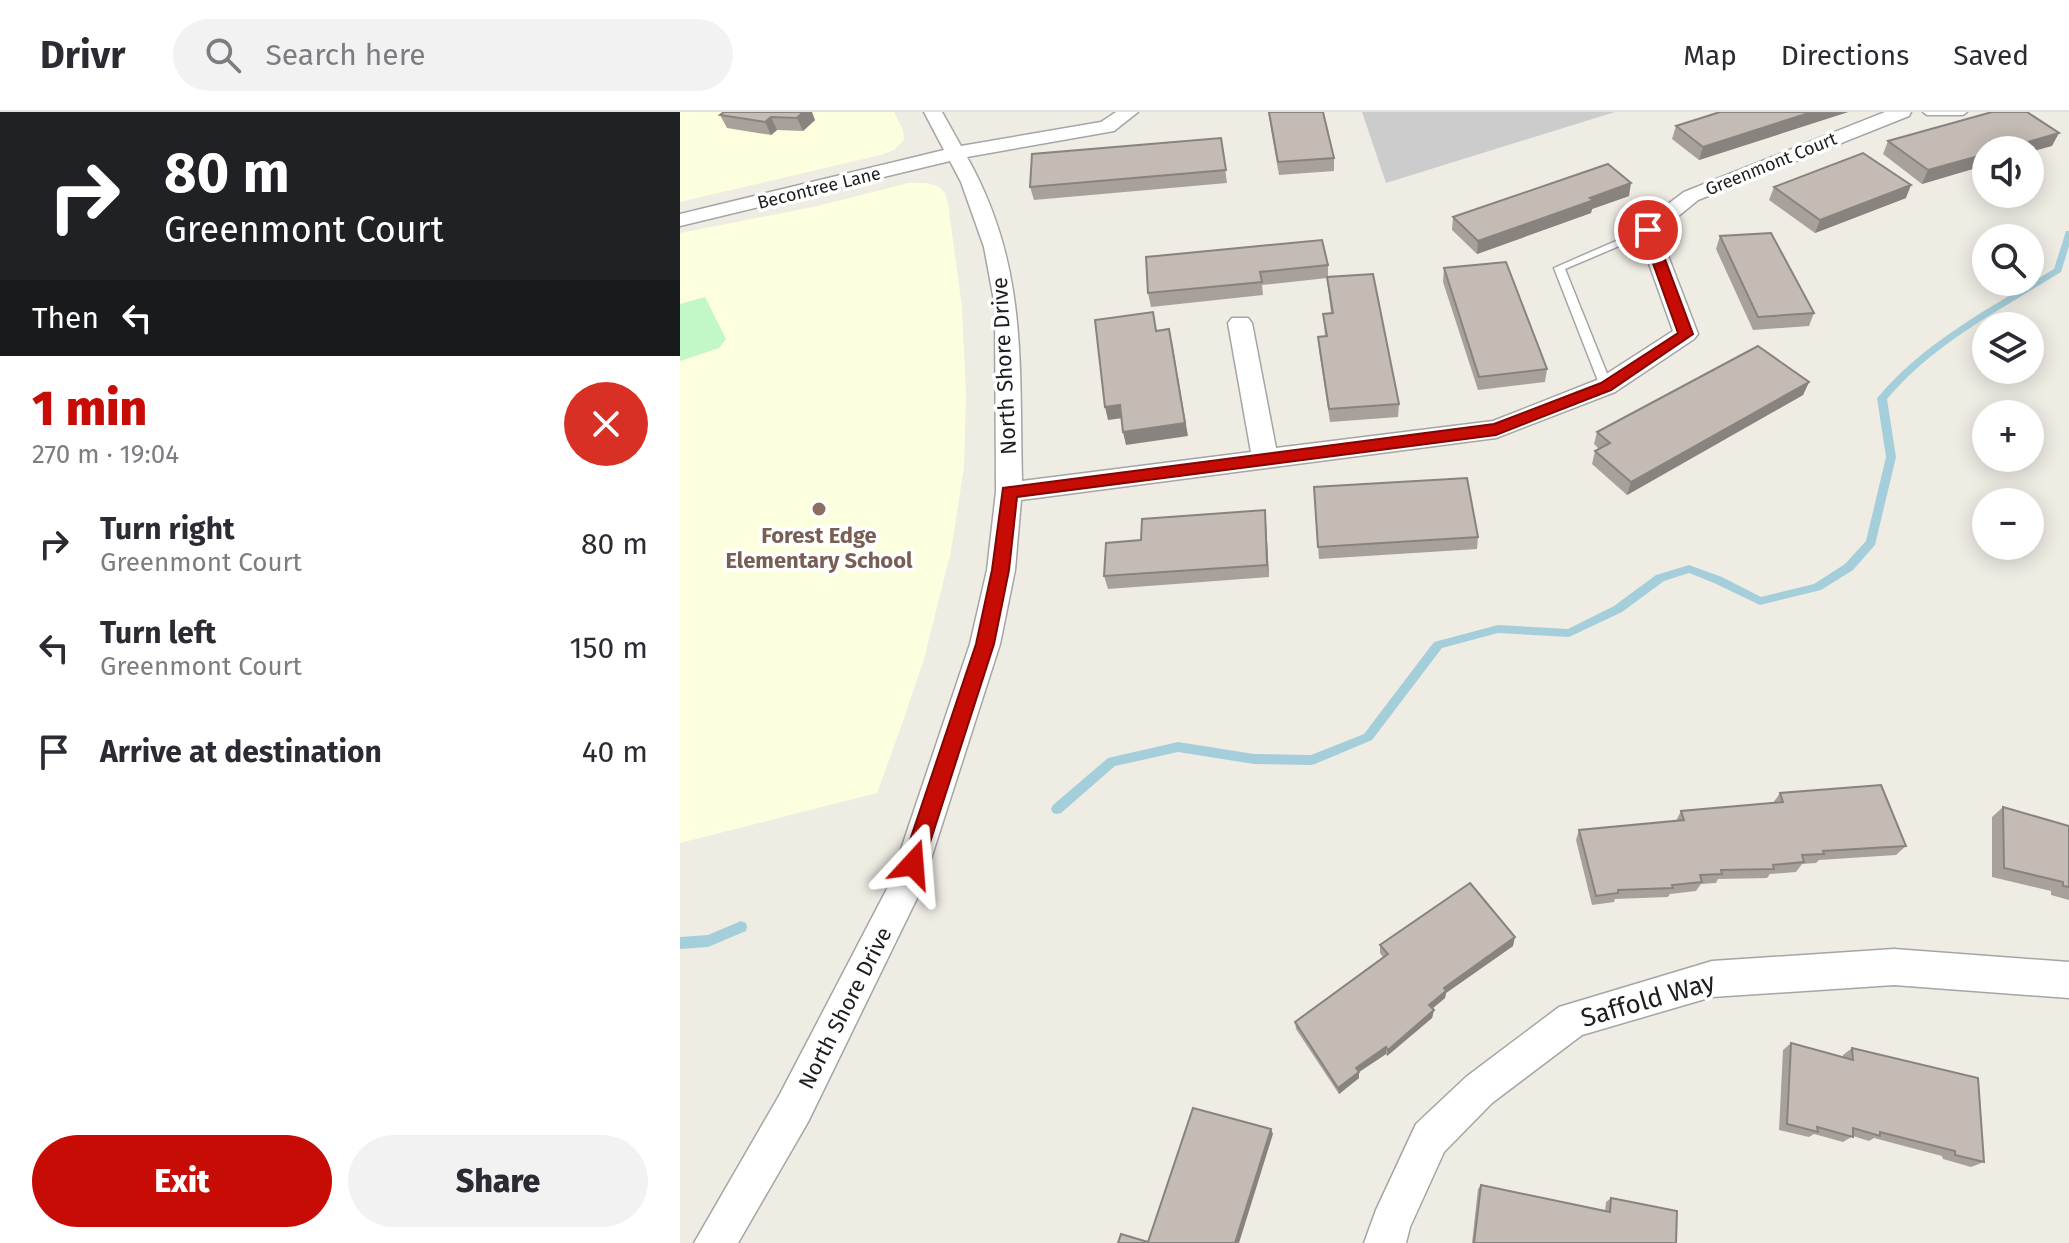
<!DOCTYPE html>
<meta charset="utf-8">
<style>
:root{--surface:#fff;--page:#f2f2f3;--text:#2b2b33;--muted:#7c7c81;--line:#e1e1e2;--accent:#c70b05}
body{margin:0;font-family:"Fira Sans",sans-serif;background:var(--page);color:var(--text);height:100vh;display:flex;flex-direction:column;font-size:30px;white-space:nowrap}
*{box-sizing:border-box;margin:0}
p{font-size:26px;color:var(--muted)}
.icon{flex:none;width:44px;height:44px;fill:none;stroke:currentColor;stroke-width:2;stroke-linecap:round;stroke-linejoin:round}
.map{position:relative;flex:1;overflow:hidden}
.panel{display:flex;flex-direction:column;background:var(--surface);width:680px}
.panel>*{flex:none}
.guide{background:#202124;color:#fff;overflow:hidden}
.controls{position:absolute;left:1292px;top:24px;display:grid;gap:16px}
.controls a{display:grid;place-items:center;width:72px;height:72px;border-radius:50%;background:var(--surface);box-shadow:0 4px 20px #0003;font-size:40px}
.pin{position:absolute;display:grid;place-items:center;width:68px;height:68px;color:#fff;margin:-34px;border:4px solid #fff;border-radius:50%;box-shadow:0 2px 8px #0007}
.me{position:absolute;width:88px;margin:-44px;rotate:19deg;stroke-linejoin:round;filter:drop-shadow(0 0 6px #0008)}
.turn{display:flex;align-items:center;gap:28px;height:168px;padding:0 32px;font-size:36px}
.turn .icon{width:104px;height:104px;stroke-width:2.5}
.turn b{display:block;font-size:56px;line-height:68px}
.then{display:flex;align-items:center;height:76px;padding:0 32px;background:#0003;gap:16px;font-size:30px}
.round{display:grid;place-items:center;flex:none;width:84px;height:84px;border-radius:42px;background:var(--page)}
.overview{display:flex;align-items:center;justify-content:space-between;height:136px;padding:0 32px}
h1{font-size:48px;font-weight:800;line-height:60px;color:var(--accent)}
.button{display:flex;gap:16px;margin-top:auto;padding:16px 32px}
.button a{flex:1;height:92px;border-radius:48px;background:var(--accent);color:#fff;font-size:32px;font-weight:800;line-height:92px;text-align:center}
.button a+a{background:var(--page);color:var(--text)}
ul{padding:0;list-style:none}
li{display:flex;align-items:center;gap:24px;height:104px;padding:0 32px}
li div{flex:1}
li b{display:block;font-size:30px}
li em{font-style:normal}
header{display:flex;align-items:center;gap:48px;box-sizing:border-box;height:112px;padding:0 40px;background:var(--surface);border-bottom:2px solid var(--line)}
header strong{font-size:38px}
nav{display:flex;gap:44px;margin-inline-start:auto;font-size:28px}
.search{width:560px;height:72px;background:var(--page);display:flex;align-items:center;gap:20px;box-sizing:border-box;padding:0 28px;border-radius:44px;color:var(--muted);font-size:30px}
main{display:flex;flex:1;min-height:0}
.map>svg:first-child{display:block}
.education{fill:#fdfede}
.religious{fill:#ccc}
.park{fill:#c2f8c8}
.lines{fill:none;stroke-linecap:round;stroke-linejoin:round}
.stream{fill:#a5cedb;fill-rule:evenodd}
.service-casing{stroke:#a5a5a5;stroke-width:3}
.minor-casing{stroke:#a5a5a5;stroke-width:3}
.service{fill:#fff;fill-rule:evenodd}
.minor{fill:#fff;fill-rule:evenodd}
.wall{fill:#a8a19b}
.shaded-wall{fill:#88837e}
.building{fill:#c3bbb4;stroke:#88837e;stroke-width:2}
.route{fill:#c70b05;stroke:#810703;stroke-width:2}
.education-dot{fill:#8d6e63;stroke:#fff;stroke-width:3}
.labels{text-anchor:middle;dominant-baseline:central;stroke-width:7;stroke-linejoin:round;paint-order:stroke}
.far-street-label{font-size:18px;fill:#1e1e1e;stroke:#fff}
.street-label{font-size:22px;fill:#1e1e1e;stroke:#fff}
.education-label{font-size:22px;font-weight:bold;fill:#785e54;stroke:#fff}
.near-street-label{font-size:26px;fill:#1e1e1e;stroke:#fff}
</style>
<header>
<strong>Drivr</strong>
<div class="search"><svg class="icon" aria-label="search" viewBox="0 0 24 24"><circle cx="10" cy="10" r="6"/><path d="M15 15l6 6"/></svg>Search here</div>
<nav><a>Map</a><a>Directions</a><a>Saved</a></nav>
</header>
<main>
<section class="panel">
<div class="guide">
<div class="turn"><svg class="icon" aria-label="right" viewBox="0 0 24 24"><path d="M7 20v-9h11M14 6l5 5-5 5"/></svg><div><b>80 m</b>Greenmont Court</div></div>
<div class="then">Then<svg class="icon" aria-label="left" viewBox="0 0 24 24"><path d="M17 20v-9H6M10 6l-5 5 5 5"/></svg></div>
</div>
<div class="overview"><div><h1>1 min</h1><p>270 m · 19:04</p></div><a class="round" style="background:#d93025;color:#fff"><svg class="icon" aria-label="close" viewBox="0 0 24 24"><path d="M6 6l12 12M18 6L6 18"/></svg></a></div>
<ul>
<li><svg class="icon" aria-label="right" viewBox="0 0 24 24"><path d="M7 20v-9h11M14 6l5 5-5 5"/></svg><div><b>Turn right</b><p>Greenmont Court</p></div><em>80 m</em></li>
<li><svg class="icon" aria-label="left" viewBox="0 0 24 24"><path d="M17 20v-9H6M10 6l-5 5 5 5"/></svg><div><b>Turn left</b><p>Greenmont Court</p></div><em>150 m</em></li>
<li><svg class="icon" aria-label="arrive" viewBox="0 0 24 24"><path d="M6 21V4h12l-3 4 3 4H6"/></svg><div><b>Arrive at destination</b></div><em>40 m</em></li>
</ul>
<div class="button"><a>Exit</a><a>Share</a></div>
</section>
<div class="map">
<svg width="1389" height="1131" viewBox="0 0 1389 1131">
<rect width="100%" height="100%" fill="#efece4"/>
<g class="education">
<polygon points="0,0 214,0 223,18 224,28 214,38 201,43 0,90"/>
<polygon points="228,71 245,71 258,74 265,81 268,91 282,196 286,283 284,355 271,439 244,547 221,615 197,681 0,731 0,121 138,94"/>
</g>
<polygon class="religious" points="682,0 935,0 706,71"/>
<polygon class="park" points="25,185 46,227 39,236 0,249 0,192"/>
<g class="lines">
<g class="stream">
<path d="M1386,119H1389V134L1381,160C1320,198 1254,231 1207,287L1216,345L1195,433L1173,458L1141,478L1080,493L1034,471L1009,461L984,469L942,500L889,525L818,521L762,536L692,628L635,652L631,653L574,652L498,640L435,654L381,701L377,702L373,701L371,697L373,693L428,646L498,630L574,642L631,643L684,622L754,530L818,513L888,517L934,494L976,463L1009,453L1042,465L1081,485L1134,472L1165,452L1186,429L1206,345L1197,286L1199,284C1247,228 1312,195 1374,157Z"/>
<polygon points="61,809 66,811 67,815 66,819 28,835 0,837 0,825 28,823"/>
</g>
<defs>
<g id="service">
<polygon points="1243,0 1287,0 1283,3 1247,3"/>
<polygon points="968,115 973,118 972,120 885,157 932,274 926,278 920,274 874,156"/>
</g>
<g id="minor">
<path d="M244,0H262L281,34L421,10L436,0H458L434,19L287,45C348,154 339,249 342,369L571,340L548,211L552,206H568L572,211L596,336L813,309L917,268L993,219L957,118L960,113L1004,80L1205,0H1231L1229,4L1018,88L979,120L1018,222L1014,227L935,280L816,326L341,388L335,458L320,532L241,778L128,1010L58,1131H14L100,982L209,773L290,532L307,458L316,380L315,194L304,135L281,70L270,49L0,114V102L264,38Z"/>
<polygon points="1214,837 1389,850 1389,886 1214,873 1032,885 902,923 812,991 764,1040 730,1115 726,1131 684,1131 696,1098 736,1012 786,965 879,895 1032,849"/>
</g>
</defs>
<use href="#service" class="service-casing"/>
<use href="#minor" class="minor-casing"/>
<use href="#service" class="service"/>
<use href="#minor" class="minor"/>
</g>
<g class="wall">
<polygon points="44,0 135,8 123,19 97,18 91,23 47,16 40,3"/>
<polygon points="588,0 643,0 654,46 654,59 599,63"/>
<polygon points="1040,0 1168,0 1019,48 992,27 996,14"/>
<polygon points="541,26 547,71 354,88 350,75"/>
<polygon points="1208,29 1372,34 1306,38 1306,53 1242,72 1203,42"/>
<polygon points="1094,75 1226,86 1135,121 1089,88"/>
<polygon points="949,84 912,97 911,101 797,142 772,118 773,105"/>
<polygon points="1040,124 1134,201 1129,214 1073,218 1036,137"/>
<polygon points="466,145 648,153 648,165 719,292 718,305 650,310 639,238 638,225 645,224 643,202 651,201 647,166 582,173 583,183 471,195 468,181"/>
<polygon points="764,156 867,257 865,270 798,278 763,170"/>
<polygon points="1129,270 1123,283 947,383 912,352 915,339 919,337 914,332 917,320"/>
<polygon points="634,375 798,425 797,437 639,447"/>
<polygon points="586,411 589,465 428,477 424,464 461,428"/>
<polygon points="1100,681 1226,734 1216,743 1139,748 1136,751 1122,752 1116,760 1090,762 1087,766 1038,767 1036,771 1021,772 1016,779 990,782 988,785 935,787 934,790 912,793 896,728 899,718 996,709 1001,699 1093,691"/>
<polygon points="1323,695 1389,714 1389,788 1371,783 1371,779 1312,765 1312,705"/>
<polygon points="700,833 833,834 766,881 765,886 752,897 754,898 752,906 707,944 706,942 679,960 679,966 659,982 616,917 615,910 703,845 700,841"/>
<polygon points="1111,931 1163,945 1163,943 1172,936 1304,1050 1291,1055 1263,1047 1262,1044 1194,1026 1189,1029 1173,1024 1163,1030 1134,1022 1129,1025 1099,1018 1103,938"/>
<polygon points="801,1073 925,1099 926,1090 931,1086 996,1131 792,1131 798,1077"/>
</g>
<g class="shaded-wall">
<polygon points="123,0 132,0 135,8 123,19 117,6"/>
<polygon points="1132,0 1168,0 1019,48 1023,35"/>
<polygon points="91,5 97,18 91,23 85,10"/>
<polygon points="1379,21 1372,34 1350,40 1350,38 1320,38"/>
<polygon points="1306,42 1306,53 1242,72 1248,58"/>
<polygon points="951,71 949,84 912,97 911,101 797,142 798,129"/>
<polygon points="1231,73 1226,86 1135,121 1140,108"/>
<polygon points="492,230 508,324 446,333 443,320"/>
<polygon points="1129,270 1123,283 947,383 951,370"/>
<polygon points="440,293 443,306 428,308 425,295"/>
<polygon points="585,398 586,411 589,465 587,453"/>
<polygon points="835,825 833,834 766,881 765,886 748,900 749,893 764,876"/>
<polygon points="754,898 752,906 707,944 708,938"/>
<polygon points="706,935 706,942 679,960 679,966 659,982 658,976 676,956"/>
<polygon points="591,1017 593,1022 559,1131 555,1131"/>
</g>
<g class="building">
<polygon points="44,0 123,0 117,6 91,5 85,10 40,3"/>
<polygon points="589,0 643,0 654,46 598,50"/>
<polygon points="1040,0 1132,0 1023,35 996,14"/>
<polygon points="1312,0 1347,0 1379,21 1320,38 1306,38 1306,42 1248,58 1208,29"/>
<polygon points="541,26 546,58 350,75 352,42"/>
<polygon points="1183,41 1231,73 1140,108 1094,75"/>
<polygon points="928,52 951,71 910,86 914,88 798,129 773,105"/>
<polygon points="1091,121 1134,201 1078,205 1040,124"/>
<polygon points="642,128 648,153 580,160 582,170 468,181 466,145"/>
<polygon points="826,150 867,257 799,265 764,156"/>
<polygon points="693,162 719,292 649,297 638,225 647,224 643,202 653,201 647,165"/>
<polygon points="473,200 476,219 489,217 505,311 443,320 440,293 425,295 415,208"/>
<polygon points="1078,234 1129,270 951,370 915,339 930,331 917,320"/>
<polygon points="787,366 798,425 638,435 634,375"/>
<polygon points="585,398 587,453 424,464 426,431 461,428 462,407"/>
<polygon points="1201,673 1226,734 1143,739 1144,742 1122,743 1124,750 1093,753 1094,757 1041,758 1042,762 1020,763 1022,770 992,773 993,776 938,778 938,781 916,784 899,718 1004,708 1001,699 1103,690 1100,681"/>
<polygon points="1323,695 1389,714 1389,775 1383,774 1383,770 1324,756"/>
<polygon points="790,771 835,825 764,876 766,879 749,893 754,898 708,938 706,935 676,956 679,960 658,976 615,910 708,842 700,833"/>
<polygon points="1111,931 1173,948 1172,936 1298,966 1304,1050 1275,1043 1275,1039 1200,1020 1200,1024 1173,1016 1173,1025 1137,1015 1138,1020 1107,1012"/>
<polygon points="513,996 591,1017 555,1131 438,1131 441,1122 468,1130"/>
<polygon points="801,1073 930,1100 931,1086 997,1099 996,1131 794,1131"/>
</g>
<polygon class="route" points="968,114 974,118 1013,222 931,278 816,323 337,385 329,458 314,532 243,752 240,758 233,761 225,758 222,752 296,532 312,458 323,376 814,312 921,271 998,221 961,118"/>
<circle class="education-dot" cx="139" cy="397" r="8"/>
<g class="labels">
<g class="far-street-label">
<text transform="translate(1091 52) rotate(-22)">Greenmont Court</text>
<text transform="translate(139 76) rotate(-14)">Becontree Lane</text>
</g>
<g class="street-label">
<text transform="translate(324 254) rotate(-93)">North Shore Drive</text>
<text transform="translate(165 896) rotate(-63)">North Shore Drive</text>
</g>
<g class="education-label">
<text x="139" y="423">Forest Edge<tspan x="139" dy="25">Elementary School</tspan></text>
</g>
<g class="near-street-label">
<text transform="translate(968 888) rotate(-16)">Saffold Way</text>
</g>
</g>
</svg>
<div class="controls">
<a><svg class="icon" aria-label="sound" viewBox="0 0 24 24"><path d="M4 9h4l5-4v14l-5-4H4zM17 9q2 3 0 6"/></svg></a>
<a><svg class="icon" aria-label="search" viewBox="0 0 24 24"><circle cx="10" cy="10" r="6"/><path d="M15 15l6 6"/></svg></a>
<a><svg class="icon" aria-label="layers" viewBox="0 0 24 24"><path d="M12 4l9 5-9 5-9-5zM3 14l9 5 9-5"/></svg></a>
<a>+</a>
<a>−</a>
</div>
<div class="pin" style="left:968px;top:118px;background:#d93025"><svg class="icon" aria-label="arrive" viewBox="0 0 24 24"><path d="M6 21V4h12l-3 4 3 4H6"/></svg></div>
<svg class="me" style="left:233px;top:752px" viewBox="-20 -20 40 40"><path d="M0-17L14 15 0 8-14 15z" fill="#c70b05" stroke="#fff" stroke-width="4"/></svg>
</div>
</main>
